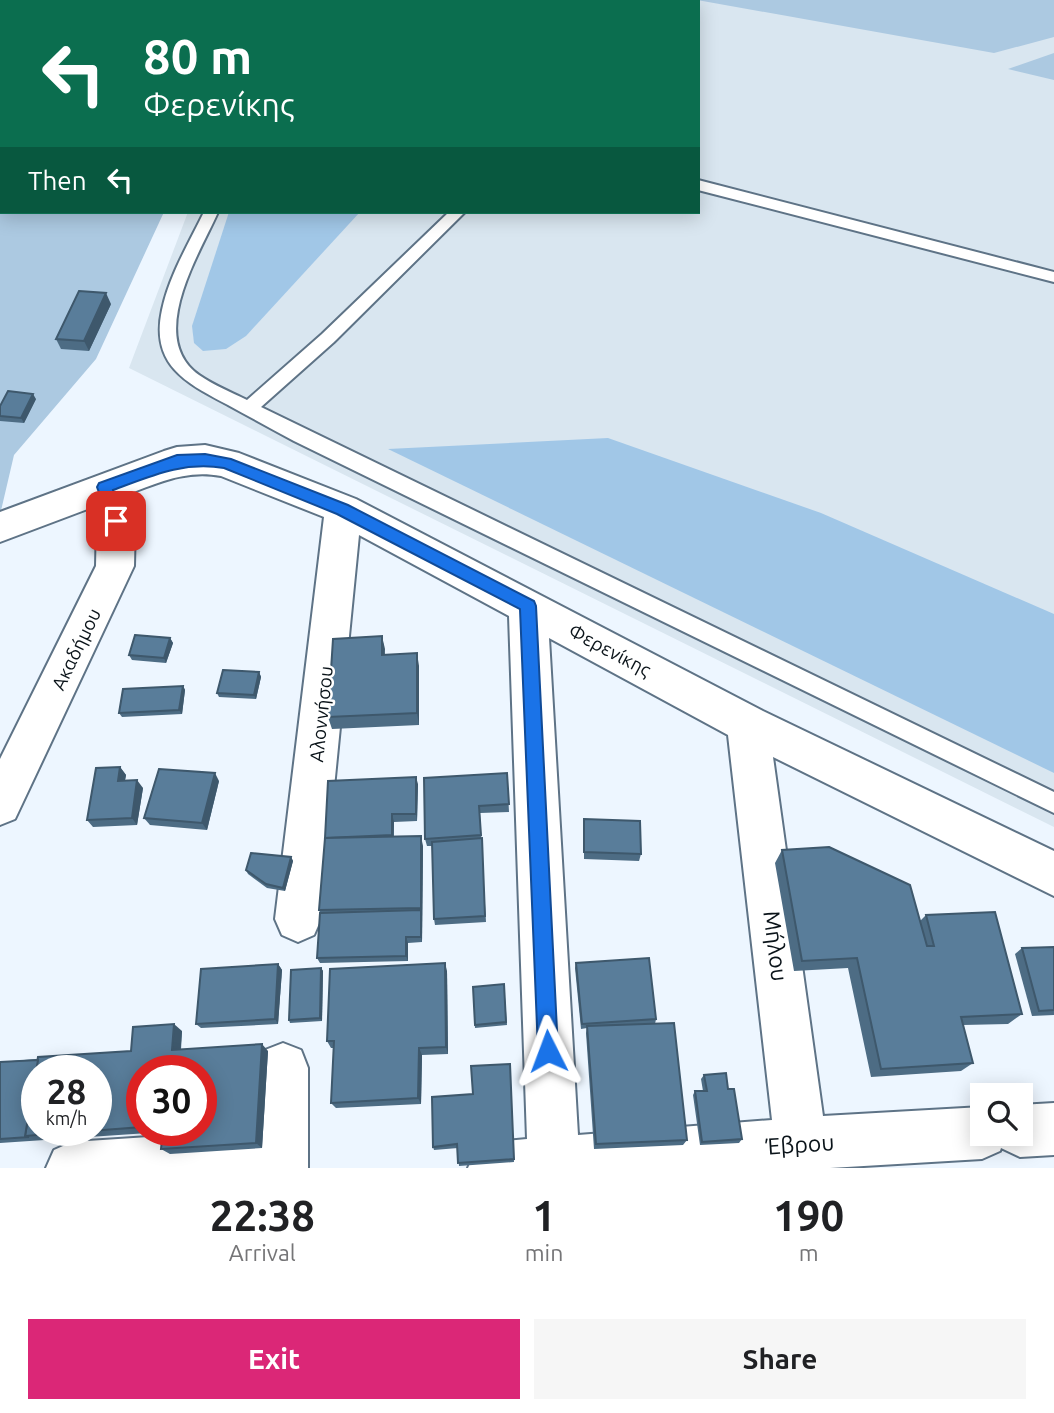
<!DOCTYPE html>
<meta charset="utf-8">
<style>
:root{--surface:#fff;--page:#f6f6f6;--text:#202124;--muted:#757577;--accent:#db2777}
body{margin:0;font-family:Ubuntu,sans-serif;background:var(--page);color:var(--text);height:100vh;display:flex;flex-direction:column;font-size:26px;white-space:nowrap}
*{box-sizing:border-box;margin:0}
p{font-size:23px;color:var(--muted)}
.icon{flex:none;width:38px;height:38px;fill:none;stroke:currentColor;stroke-width:2;stroke-linecap:round;stroke-linejoin:round}
.map{position:relative;height:1168px;overflow:hidden}
.panel{display:flex;flex-direction:column;background:var(--surface);flex:1}
.panel>*{flex:none}
.banner{position:absolute;left:0px;top:0px;width:700px;height:214px;box-shadow:0 4px 18px #0003;background:#0b6e4f;color:#fff;overflow:hidden}
.fabs{position:absolute;left:970px;top:1083px;display:grid;gap:14px}
.fabs a{display:grid;place-items:center;width:63px;height:63px;border-radius:0px;background:var(--surface);box-shadow:0 4px 18px #0003;font-size:35px}
.speed{position:absolute;left:21px;top:1055px;display:flex;gap:14px;font-size:35px;font-weight:700;text-align:center}
.speed>*{display:grid;place-content:center;width:91px;height:91px;border-radius:50%;background:var(--surface);box-shadow:0 4px 18px #0003;line-height:1}
.speed small{font-size:18px;font-weight:400}
.speed .limit{border:10px solid #d22;background:#fff;color:#111}
.pin{position:absolute;display:grid;place-items:center;width:60px;height:60px;color:#fff;margin:-30px;border-radius:14px;box-shadow:0 4px 10px #0006}
.me{position:absolute;width:77px;margin:-38px;rotate:357deg;stroke-linejoin:round;filter:drop-shadow(0 0 5px #0008)}
.turn{display:flex;align-items:center;gap:24px;height:147px;padding:0 28px;font-size:32px}
.turn .icon{width:91px;height:91px;stroke-width:2.5}
.turn b{display:block;font-size:49px;line-height:60px}
.then{display:flex;align-items:center;height:66px;padding:0 28px;background:#0003;gap:14px;font-size:26px}
.eta{display:flex;justify-content:space-evenly;align-items:center;height:119px;text-align:center}
.eta b{font-size:42px;font-weight:700;line-height:49px}
.primary-button{display:flex;gap:14px;margin-top:auto;padding:14px 28px}
.primary-button a{flex:1;height:80px;border-radius:0px;background:var(--accent);color:#fff;font-size:28px;font-weight:700;line-height:80px;text-align:center}
.primary-button a+a{background:var(--page);color:var(--text)}
.map>svg:first-child{display:block}
.built{fill:#d9e6f0}
.green{fill:#acc9e1}
.forest{fill:#a1c7e7}
.lines{fill:none;stroke-linecap:round;stroke-linejoin:round}
.service-casing{stroke:#5e7386;stroke-width:4}
.minor-casing{stroke:#5e7386;stroke-width:4}
.service{fill:#fff;fill-rule:evenodd}
.minor{fill:#fff;fill-rule:evenodd}
.wall{fill:#4d6c84;fill-rule:evenodd}
.shaded-wall{fill:#3e586c}
.building{fill:#597d9a;stroke:#3e586c;stroke-width:2;fill-rule:evenodd}
.route{fill:#1a73e8;stroke:#114b97;stroke-width:2}
.labels{text-anchor:middle;dominant-baseline:central;stroke-width:5;stroke-linejoin:round;paint-order:stroke}
.street-label{font-size:19px;fill:#0a1319;stroke:#fff}
.near-street-label{font-size:23px;fill:#0a1319;stroke:#fff}
</style>
<div class="map">
<svg width="1054" height="1168" viewBox="0 0 1054 1168">
<rect width="100%" height="100%" fill="#edf6ff"/>
<polygon class="built" points="267,0 1054,0 1054,827 129,368 188,212 698,212 698,2"/>
<g class="green">
<polygon points="697,0 1054,0 1054,37 994,53"/>
<polygon points="1054,53 1054,80 1008,69"/>
<polygon points="0,164 2,212 164,212 96,359 14,455 0,515"/>
</g>
<g class="forest">
<polygon points="229,212 360,212 246,336 226,349 203,351 194,343 192,326"/>
<polygon points="608,438 821,513 1054,614 1054,773 388,449"/>
</g>
<g class="lines">
<defs>
<g id="service">
<polygon points="283,0 295,0 282,2"/>
<polygon points="698,180 1054,272 1054,282 698,190"/>
<path d="M204,212H218C199,255 146,337 199,375C213,385 231,392 247,400L322,334L449,212H465L334,342L261,407L1054,792V813L294,441C272,429 250,417 228,405C186,383 150,365 162,310C169,276 189,243 204,212Z"/>
</g>
<g id="minor">
<rect x="0" y="40" width="2" height="16"/>
<rect x="0" y="138" width="2" height="18"/>
<path d="M205,445L239,453L356,499L763,711L1054,851V896L773,757L823,1116L982,1107V1134H1020V1105L1054,1103V1155L1020,1157L1001,1148L1000,1151L982,1159L830,1168H468L476,1150L494,1142L527,1139L509,616L359,535L321,919L314,935L298,942L282,935L275,919L324,517L221,476C186,469 158,483 125,495L135,521L134,566L15,819L0,825V759L96,566L97,521L93,507L0,542V512L164,451L177,447ZM549,638L728,735L772,1120L578,1135Z"/>
<polygon points="283,1043 301,1050 308,1068 308,1168 46,1168 54,1150 72,1142 257,1130 258,1068 265,1050"/>
</g>
</defs>
<use href="#service" class="service-casing"/>
<use href="#minor" class="minor-casing"/>
<use href="#service" class="service"/>
<use href="#minor" class="minor"/>
</g>
<g class="wall">
<rect x="0" y="64" width="2" height="31"/>
<polygon points="2,114 2,141 0,141 0,116"/>
<polygon points="111,304 89,351 61,349 56,339"/>
<polygon points="36,399 24,423 0,421 0,406"/>
<polygon points="382,636 385,655 419,666 419,725 332,729 328,717"/>
<polygon points="170,638 173,643 166,663 132,660 129,655"/>
<polygon points="259,672 261,677 256,699 219,697 217,693"/>
<polygon points="183,686 185,690 182,714 122,717 119,713"/>
<polygon points="120,767 126,775 125,781 143,788 137,825 93,827 87,820"/>
<polygon points="507,773 509,812 480,813 486,922 435,925 434,919 432,846 427,846 425,839"/>
<polygon points="219,781 207,830 150,825 144,818"/>
<polygon points="418,784 417,821 394,822 394,837 423,846 422,942 408,943 408,961 320,963 317,958 320,913 319,910 325,838"/>
<polygon points="584,819 641,854 639,861 584,859"/>
<polygon points="782,850 920,921 926,915 1022,1014 1008,1024 963,1025 973,1063 961,1071 871,1077 848,968 794,971 775,863"/>
<polygon points="291,857 293,861 285,891 267,888 248,874 246,870"/>
<polygon points="1054,947 1054,1015 1032,1016 1015,954 1022,948"/>
<polygon points="576,963 656,1019 655,1024 687,1140 683,1145 594,1149 586,1033 587,1028 581,1029 575,968"/>
<polygon points="278,964 282,970 278,1024 201,1028 196,1024"/>
<polygon points="321,968 323,971 322,1021 290,1023 289,1020"/>
<polygon points="447,971 448,1054 422,1055 421,1104 336,1108 331,1103 334,1048 331,1048 327,1041"/>
<polygon points="504,984 507,1025 475,1028 473,987"/>
<path d="M182,1031L181,1050L268,1051L262,1148L170,1154L161,1149L163,1132L0,1143V1062L131,1051ZM142,1071L201,1130H142Z"/>
<polygon points="510,1064 514,1162 459,1166 458,1148 434,1150 433,1147 473,1094"/>
<polygon points="704,1075 728,1089 742,1139 739,1143 700,1145 693,1095 695,1091 703,1091 701,1079"/>
</g>
<g class="shaded-wall">
<polygon points="106,293 111,304 89,351 84,341"/>
<polygon points="33,394 36,399 24,423 21,418"/>
<polygon points="382,636 385,649 384,667 382,655"/>
<polygon points="170,638 173,643 166,663 164,658"/>
<polygon points="417,653 419,666 419,725 417,713"/>
<polygon points="259,672 261,677 256,699 254,695"/>
<polygon points="183,686 185,690 182,714 179,710"/>
<polygon points="120,767 126,775 123,789 118,781"/>
<polygon points="215,773 219,781 207,830 202,823"/>
<polygon points="416,777 418,784 417,821 416,814"/>
<polygon points="137,780 143,788 137,825 132,818"/>
<polygon points="392,814 394,822 393,842 392,835"/>
<polygon points="421,836 423,846 422,942 421,937"/>
<polygon points="291,857 293,861 285,891 283,888"/>
<polygon points="406,937 408,943 408,961 406,956"/>
<polygon points="445,963 447,971 448,1054 446,1047"/>
<polygon points="278,964 282,970 278,1024 275,1019"/>
<polygon points="321,968 323,971 322,1021 320,1018"/>
<polygon points="174,1024 182,1031 180,1057 172,1050"/>
<polygon points="262,1044 268,1051 262,1148 256,1143"/>
<polygon points="419,1048 422,1055 421,1104 418,1098"/>
</g>
<g class="building">
<rect x="0" y="64" width="2" height="21"/>
<polygon points="2,114 2,131 0,131 0,116"/>
<polygon points="79,291 106,293 84,341 56,339"/>
<polygon points="8,391 33,394 21,418 0,416 0,406"/>
<polygon points="135,635 170,638 164,658 129,655"/>
<polygon points="382,636 382,655 417,653 417,713 328,717 333,639"/>
<polygon points="223,670 259,672 254,695 217,693"/>
<polygon points="183,686 179,710 119,713 123,689"/>
<polygon points="120,767 118,781 137,780 132,818 87,820 96,768"/>
<polygon points="159,769 215,773 202,823 144,818"/>
<polygon points="507,773 509,804 479,806 481,835 425,839 424,778"/>
<polygon points="416,777 416,814 392,814 392,835 325,838 328,781"/>
<polygon points="584,819 640,821 641,854 584,852"/>
<polygon points="421,836 421,908 319,910 325,838"/>
<polygon points="482,838 485,916 434,919 432,842"/>
<polygon points="829,847 910,885 927,946 934,946 926,915 995,912 1022,1014 961,1017 973,1063 881,1069 857,958 802,961 782,850"/>
<polygon points="251,853 291,857 283,888 266,884 246,870"/>
<polygon points="421,910 421,937 406,937 406,956 317,958 320,913"/>
<polygon points="1054,947 1054,1010 1039,1011 1022,948"/>
<polygon points="649,958 656,1019 582,1024 576,963"/>
<polygon points="445,963 446,1047 419,1048 418,1098 331,1103 334,1041 327,1041 330,969"/>
<polygon points="278,964 275,1019 196,1024 201,969"/>
<polygon points="321,968 320,1018 289,1020 291,970"/>
<polygon points="504,984 506,1022 475,1025 473,987"/>
<polygon points="674,1023 687,1140 596,1144 587,1026"/>
<path d="M174,1024L172,1050L262,1044L256,1143L161,1149L163,1130H201V1071H142V1127L25,1136L38,1057L131,1051L133,1027ZM37,1071H96V1130H37Z"/>
<polygon points="38,1060 25,1136 29,1137 0,1139 0,1062"/>
<polygon points="510,1064 514,1159 458,1163 457,1144 433,1147 432,1097 473,1094 471,1066"/>
<polygon points="726,1073 728,1089 734,1089 742,1139 702,1142 695,1091 707,1091 704,1075"/>
</g>
<path class="route" d="M205,454L231,459L348,505L534,601L536,606L558,1051L555,1059L548,1062L541,1059L538,1051L520,609L337,514L224,468C183,461 151,476 113,490L124,521L122,525H111L97,487L99,483L177,455Z"/>
<g class="labels">
<g class="street-label">
<text transform="translate(76 649) rotate(-64)">Ακαδήμου</text>
<text transform="translate(610 650) rotate(28)">Φερενίκης</text>
<text transform="translate(321 714) rotate(-84)">Αλοννήσου</text>
</g>
<g class="near-street-label">
<text transform="translate(776 946) rotate(83)">Μήλου</text>
<text transform="translate(800 1144) rotate(-4)">Έβρου</text>
</g>
</g>
</svg>
<div class="fabs">
<a><svg class="icon" aria-label="search" viewBox="0 0 24 24"><circle cx="10" cy="10" r="6"/><path d="M15 15l6 6"/></svg></a>
</div>
<div class="speed"><div>28<small>km/h</small></div><div class="limit">30</div></div>
<div class="pin" style="left:116px;top:521px;background:#d93025"><svg class="icon" aria-label="arrive" viewBox="0 0 24 24"><path d="M6 21V4h12l-3 4 3 4H6"/></svg></div>
<svg class="me" style="left:548px;top:1051px" viewBox="-20 -20 40 40"><path d="M0-17L14 15 0 8-14 15z" fill="#1a73e8" stroke="#fff" stroke-width="4"/></svg>
<div class="banner">
<div class="turn"><svg class="icon" aria-label="left" viewBox="0 0 24 24"><path d="M17 20v-9H6M10 6l-5 5 5 5"/></svg><div><b>80 m</b>Φερενίκης</div></div>
<div class="then">Then<svg class="icon" aria-label="left" viewBox="0 0 24 24"><path d="M17 20v-9H6M10 6l-5 5 5 5"/></svg></div>
</div>
</div>
<section class="panel">
<div class="eta">
<div><b>22:38</b><p>Arrival</p></div>
<div><b>1</b><p>min</p></div>
<div><b>190</b><p>m</p></div>
</div>
<div class="primary-button"><a>Exit</a><a>Share</a></div>
</section>
